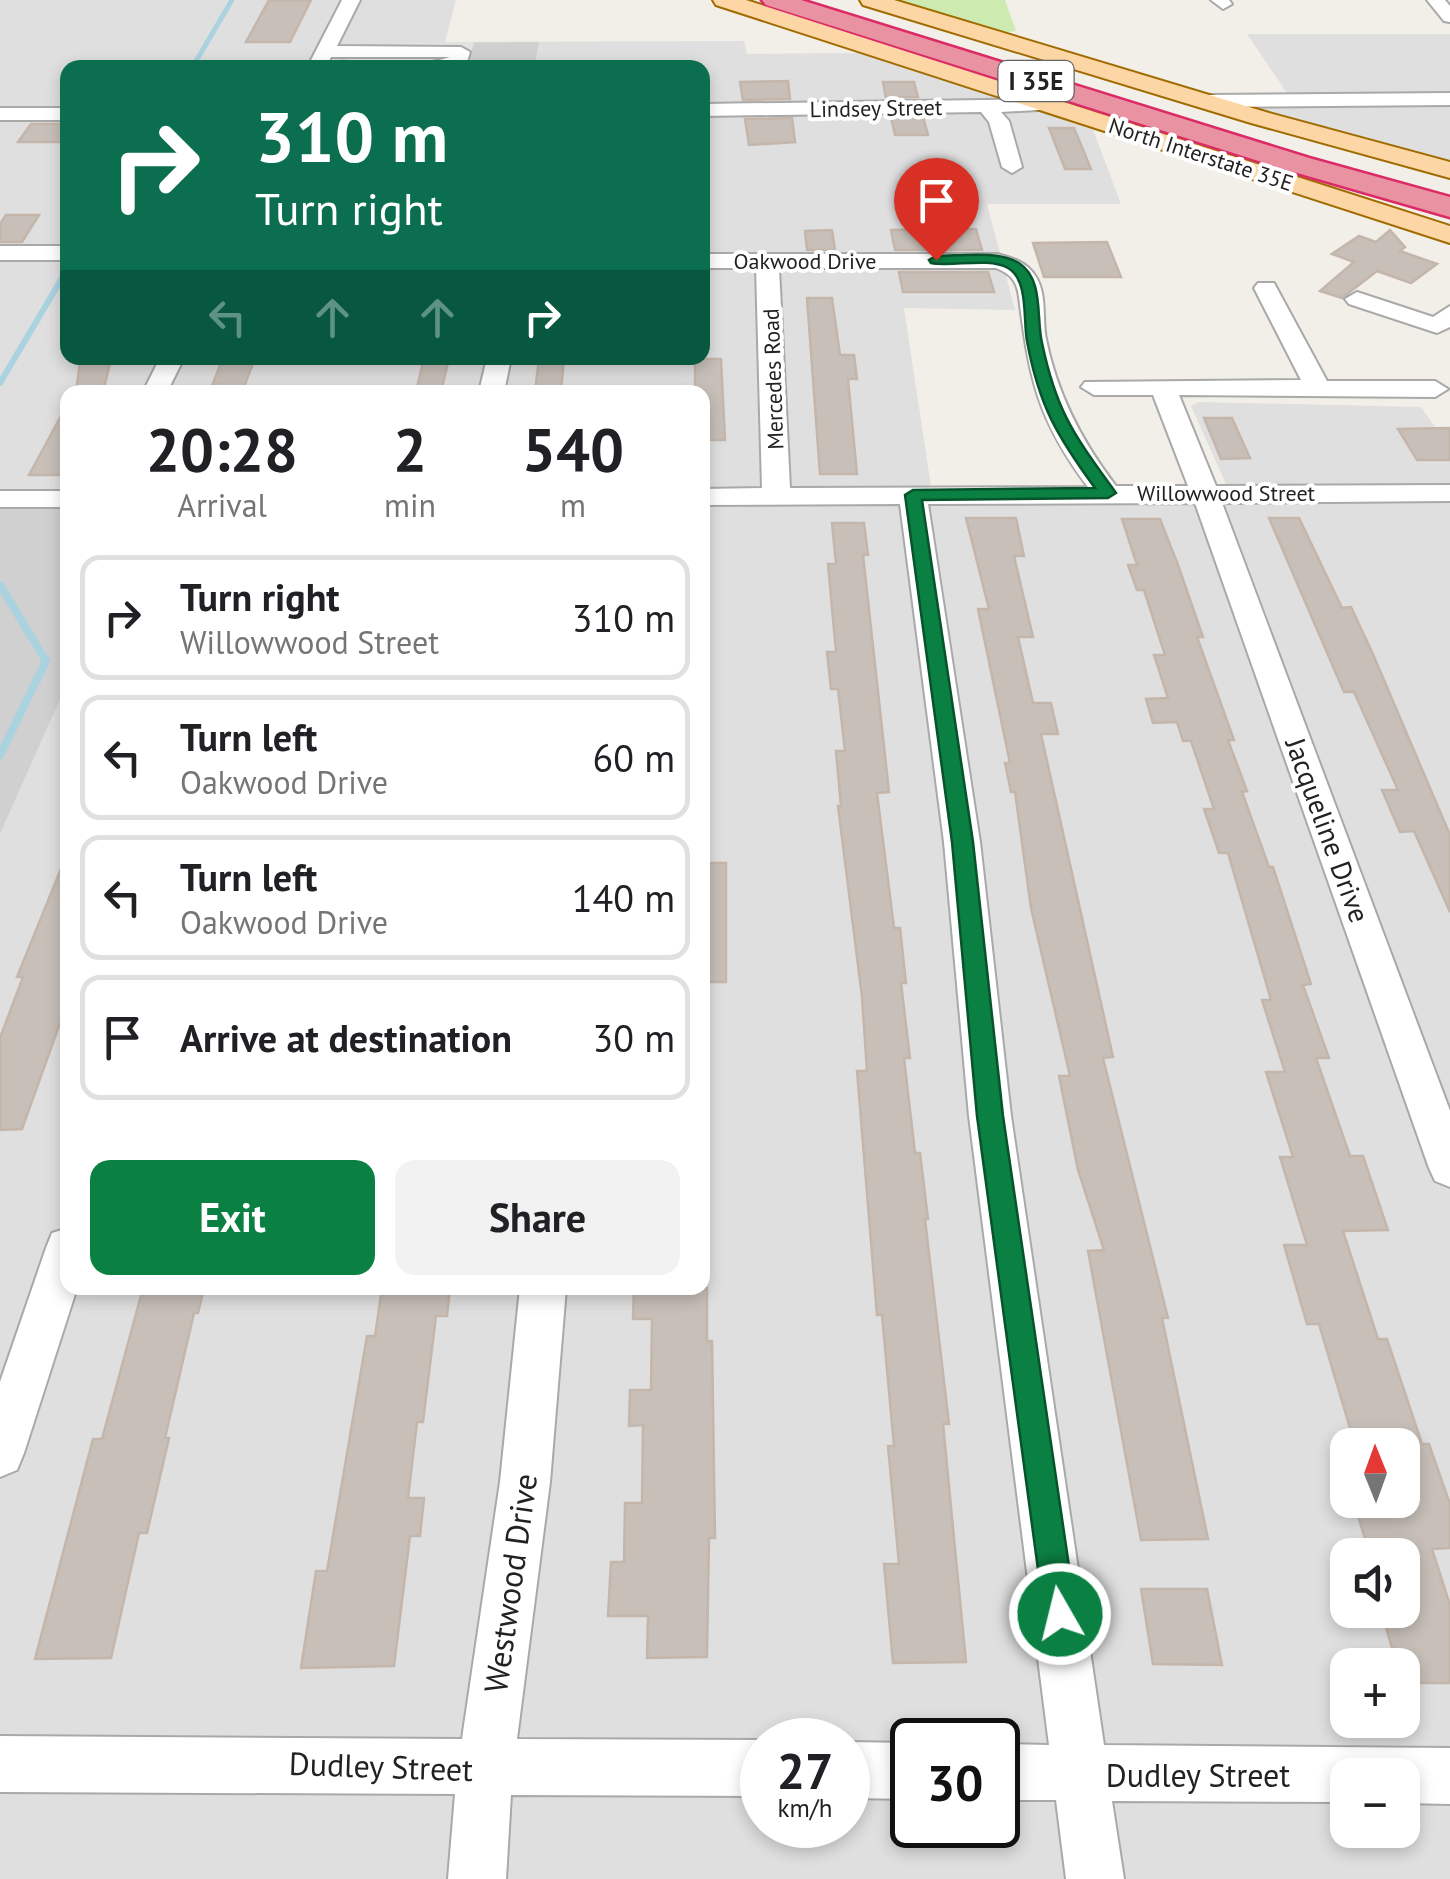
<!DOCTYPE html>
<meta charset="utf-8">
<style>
:root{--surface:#fff;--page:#f2f2f2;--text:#202124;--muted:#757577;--line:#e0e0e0;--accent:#0b8043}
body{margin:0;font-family:"PT Sans",sans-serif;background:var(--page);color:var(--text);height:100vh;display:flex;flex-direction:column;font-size:38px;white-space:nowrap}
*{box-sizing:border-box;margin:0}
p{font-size:32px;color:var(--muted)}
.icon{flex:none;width:55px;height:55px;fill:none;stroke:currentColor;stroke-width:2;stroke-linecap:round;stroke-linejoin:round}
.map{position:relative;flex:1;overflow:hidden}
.details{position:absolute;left:60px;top:385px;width:650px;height:910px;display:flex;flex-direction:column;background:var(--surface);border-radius:20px;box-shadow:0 5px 15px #0003}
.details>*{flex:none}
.banner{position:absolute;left:60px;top:60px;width:650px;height:305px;border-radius:20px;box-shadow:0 5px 15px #0003;background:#0b6e4f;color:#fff;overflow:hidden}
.needle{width:65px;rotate:359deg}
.tools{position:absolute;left:1330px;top:1428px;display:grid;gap:20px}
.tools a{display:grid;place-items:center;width:90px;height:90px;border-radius:20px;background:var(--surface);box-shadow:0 5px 15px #0003;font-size:50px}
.speed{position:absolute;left:740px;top:1718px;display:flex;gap:20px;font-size:50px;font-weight:700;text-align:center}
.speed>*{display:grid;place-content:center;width:130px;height:130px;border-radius:50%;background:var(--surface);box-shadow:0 5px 15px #0003;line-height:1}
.speed small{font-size:25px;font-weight:400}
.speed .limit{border:5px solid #111;border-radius:15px;background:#fff;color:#111}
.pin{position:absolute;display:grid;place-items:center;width:85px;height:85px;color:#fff;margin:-102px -42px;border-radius:50% 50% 50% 0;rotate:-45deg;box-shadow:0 0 10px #0007}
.pin .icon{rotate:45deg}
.me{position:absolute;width:110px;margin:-55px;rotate:352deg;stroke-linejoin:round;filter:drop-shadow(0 0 8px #0008)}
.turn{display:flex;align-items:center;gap:35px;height:210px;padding:0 30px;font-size:45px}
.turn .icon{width:130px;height:130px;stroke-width:2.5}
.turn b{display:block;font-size:70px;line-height:85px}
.lanes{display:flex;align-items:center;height:95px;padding:0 30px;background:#0003;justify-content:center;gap:50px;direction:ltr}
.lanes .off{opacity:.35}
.eta{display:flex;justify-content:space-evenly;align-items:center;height:170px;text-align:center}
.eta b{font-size:60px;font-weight:800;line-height:70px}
.action{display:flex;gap:20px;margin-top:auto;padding:20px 30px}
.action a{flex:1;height:115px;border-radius:20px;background:var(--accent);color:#fff;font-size:40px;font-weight:800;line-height:115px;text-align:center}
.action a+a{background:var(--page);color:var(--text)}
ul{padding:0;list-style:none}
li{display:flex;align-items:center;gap:30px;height:125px;margin:0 20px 15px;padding:0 10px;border:5px solid var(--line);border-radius:20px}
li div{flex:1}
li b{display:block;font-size:38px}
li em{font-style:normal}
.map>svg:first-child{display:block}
.residential{fill:#e0dfdf;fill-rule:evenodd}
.religious{fill:#d0d0d0}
.grass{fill:#cdebb0}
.parking{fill:#e2e2e2}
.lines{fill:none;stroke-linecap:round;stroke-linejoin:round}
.stream-far2{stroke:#aad3df;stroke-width:5}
.stream-far1{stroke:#aad3df;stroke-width:6}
.stream{stroke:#aad3df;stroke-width:8}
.building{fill:#c7bfb8;stroke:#c4b6ab;stroke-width:2.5}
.minor-casing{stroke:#a9a9a9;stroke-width:4}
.major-casing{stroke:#a06b00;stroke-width:4}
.highway-casing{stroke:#dc2a67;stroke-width:5}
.minor{fill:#fff;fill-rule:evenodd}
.major{fill:#fcd6a4;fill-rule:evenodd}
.highway{fill:#e892a2;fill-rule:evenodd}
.route{fill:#0b8043;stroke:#07532c;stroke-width:2.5}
.labels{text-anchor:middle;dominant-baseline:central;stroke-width:8;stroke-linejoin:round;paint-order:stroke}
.far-street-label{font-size:22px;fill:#222;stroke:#fff}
.shield{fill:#fff;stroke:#646464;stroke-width:2.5}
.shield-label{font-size:25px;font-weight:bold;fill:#222}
.street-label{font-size:28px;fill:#222;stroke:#fff}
.near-street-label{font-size:32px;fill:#222;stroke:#fff}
</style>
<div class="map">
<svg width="1450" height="1879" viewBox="0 0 1450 1879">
<rect width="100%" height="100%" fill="#f2efe9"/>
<g class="residential">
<path d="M0,0H456L445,42L744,41L747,54L864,53L1093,130L1121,204H987L1015,310L904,308L934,506L1234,502L1191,406L1199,402L1421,407L1450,448V1879H0V834L67,684L68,1288H702V392H68L67,507L0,506ZM68,68H702V358H68ZM1348,1445H1402V1500H1348ZM1348,1555H1402V1610H1348ZM1348,1665H1402V1720H1348ZM762,1740H848V1825H762ZM912,1740H998V1825H912ZM1348,1775H1402V1830H1348Z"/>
<polygon points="1247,34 1450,34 1450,165 1240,106 1295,105"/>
</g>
<g class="religious">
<polygon points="539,42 534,67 335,68 347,44"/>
<polygon points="0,506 67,507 67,684 0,834"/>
</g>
<polygon class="grass" points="887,0 1005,0 1016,31 1001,33"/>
<polygon class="parking" points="474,42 468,67 335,68 338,62 346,62 354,44"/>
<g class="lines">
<polyline class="stream-far2" points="192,68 232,0"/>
<polyline class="stream-far1" points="0,383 68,268"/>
<polyline class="stream" points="0,585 46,661 0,755"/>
</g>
<g class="building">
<polygon points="269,0 311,0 290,42 246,42"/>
<polygon points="788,81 790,99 743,100 740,82"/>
<polygon points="883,82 914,82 918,97 886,98"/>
<polygon points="891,117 923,117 928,135 895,135"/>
<polygon points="792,118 795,142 749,145 745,119"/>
<polygon points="31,124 68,124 68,142 18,142"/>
<polygon points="1049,128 1074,128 1091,169 1065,169"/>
<polygon points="6,215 39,215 22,242 0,242 0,224"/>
<polygon points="939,229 976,229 982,250 895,250 891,230"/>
<polygon points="832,230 835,250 807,250 805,231"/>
<polygon points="1390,230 1405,247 1400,251 1437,264 1411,283 1377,271 1342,298 1320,291 1354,262 1332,254 1359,236 1376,242"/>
<polygon points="1107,242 1121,277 1044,277 1033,243"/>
<polygon points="899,272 988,272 994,292 903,292"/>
<polygon points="807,298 832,298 840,355 854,355 857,379 848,379 857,474 820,474"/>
<polygon points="223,358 255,358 242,392 210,391"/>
<polygon points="424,358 449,358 441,392 416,392"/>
<polygon points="539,358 564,358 561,392 535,392"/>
<polygon points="111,359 103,392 76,392 80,362"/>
<polygon points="695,359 721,359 725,440 702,440 702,392 695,392"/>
<polygon points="68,403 68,460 60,475 29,475"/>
<polygon points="1204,418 1232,418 1250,458 1221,459"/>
<polygon points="1450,428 1450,460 1417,460 1398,429"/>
<polygon points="966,518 1016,518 1024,556 1014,556 1033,637 1018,637 1033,703 1051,703 1058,734 1041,734 1113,1057 1103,1058 1168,1318 1162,1318 1208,1539 1141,1540 1088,1251 1104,1250 1078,1170 1059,1076 1070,1076 1031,908 1015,792 1011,792 1005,763 1010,763 978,609 989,609"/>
<polygon points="1269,518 1299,518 1342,608 1351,607 1372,652 1450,835 1450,912 1414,831 1400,832 1382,790 1398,790 1354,692 1344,692"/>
<polygon points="1122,519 1160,519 1178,565 1203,637 1197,637 1234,740 1228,740 1247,791 1242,792 1269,867 1273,867 1311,984 1303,985 1329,1058 1316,1058 1350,1156 1363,1156 1388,1230 1343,1231 1378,1339 1387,1339 1422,1444 1429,1444 1450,1504 1450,1548 1432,1549 1450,1605 1450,1683 1402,1683 1402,1665 1397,1665 1381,1610 1402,1610 1402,1550 1369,1551 1357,1513 1388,1512 1384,1500 1402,1500 1402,1445 1355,1445 1319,1324 1307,1324 1284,1245 1307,1245 1280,1157 1293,1157 1266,1072 1285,1072 1262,1000 1271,1000 1228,853 1219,853 1204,809 1214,809 1191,741 1183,741 1177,722 1153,723 1146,699 1168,698 1154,655 1165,655 1144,590 1137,590 1128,565 1137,565"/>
<polygon points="832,523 864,523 868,555 863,555 889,792 877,793 894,928 900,928 906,983 901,983 910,1058 904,1058 915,1153 920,1153 928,1219 925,1219 949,1424 943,1424 966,1662 893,1663 884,1564 899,1564 888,1446 894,1446 882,1315 877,1315 857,1071 867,1071 862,997 838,806 841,806 836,751 845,751 838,689 831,689 827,652 836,652 828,564 836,564"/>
<polygon points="65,859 68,1001 22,1129 0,1130 0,1038 23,977 17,977"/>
<rect x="702" y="863" width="24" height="119"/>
<polygon points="143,1288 204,1288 198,1313 194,1313 165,1438 169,1438 147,1533 139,1533 111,1658 35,1659 93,1439 102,1439"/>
<polygon points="382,1288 450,1288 447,1316 436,1316 423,1422 417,1422 408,1498 424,1498 420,1536 410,1536 394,1666 301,1668 316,1571 327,1571 367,1336 375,1336"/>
<polygon points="634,1288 707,1288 707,1341 712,1341 715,1538 709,1538 707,1657 647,1658 648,1616 608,1616 611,1562 624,1562 625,1503 642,1503 643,1425 629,1426 630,1390 651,1390 652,1319 633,1319"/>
<polygon points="1141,1589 1207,1589 1222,1665 1153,1664"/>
</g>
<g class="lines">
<defs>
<g id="minor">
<polygon points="342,0 360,0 337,46 461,47 470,52 466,65 412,68 450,57 331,57 326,68 307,68"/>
<polygon points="1211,0 1229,0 1232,4 1223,9"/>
<polygon points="1427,0 1445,0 1450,6 1450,22 1444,21"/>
<polygon points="1450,93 1450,105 1205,107 1195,101 1205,95"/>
<polygon points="1049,99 1059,105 1056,109 1001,112 1009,121 1022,167 1012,173 1002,167 989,122 981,112 702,116 702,104"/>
<rect x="0" y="108" width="68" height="12"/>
<rect x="0" y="246" width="68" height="14"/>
<path d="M702,254H997C1013,258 1027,262 1036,277C1047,295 1042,319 1046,339C1057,394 1082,442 1116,486H1188L1153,395H1094L1081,387L1085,382L1301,380L1254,288L1258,283H1274L1327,381H1435L1448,389L1435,397L1179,395L1216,486L1450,485V501L1222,503L1450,1111V1187L1435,1181L1429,1168L1195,503L928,504L980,842L1011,1116L1104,1745L1450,1748V1804L1402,1803V1775H1348V1802L1112,1801L1124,1879H1066L1056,1800H998V1744L1049,1745L969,1116L944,842L900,504L702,505V489L762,488L756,268H702ZM779,268H996C1011,274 1017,281 1019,297C1029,377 1037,419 1088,487L790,488Z"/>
<polygon points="1357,292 1433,317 1450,306 1450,327 1437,333 1349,304 1345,299"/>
<polygon points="160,358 184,358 167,392 143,392"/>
<polygon points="487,358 511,358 504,392 479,392"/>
<rect x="0" y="491" width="68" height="16"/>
<polygon points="68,1228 68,1288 77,1288 24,1453 17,1470 0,1477 0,1382 46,1248 52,1233"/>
<polygon points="520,1288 566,1288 550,1482 517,1739 762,1740 762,1796 511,1795 506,1879 448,1879 455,1794 0,1792 0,1736 462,1739 500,1482"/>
<polygon points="848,1742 912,1743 912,1799 848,1798"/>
</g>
<g id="major">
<polygon points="713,0 746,0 1450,226 1450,243 716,5"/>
<polygon points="860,0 894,0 1269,113 1450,162 1450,178 1251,123 863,5"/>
</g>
<polygon id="highway" points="762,0 801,0 1309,158 1450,197 1450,217 1287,170 766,5"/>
</defs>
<use href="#minor" class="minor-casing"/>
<use href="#major" class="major-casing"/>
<use href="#highway" class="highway-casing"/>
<use href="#minor" class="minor"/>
<use href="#major" class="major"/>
<use href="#highway" class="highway"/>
</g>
<path class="route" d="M936,256C960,256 998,250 1019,263C1044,279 1036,318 1042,343C1057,414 1075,436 1116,493L1108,498L922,500L973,842L1003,1116L1076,1614L1071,1626L1060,1630L1049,1626L1044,1614L977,1116L952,842L905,495L913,490L1095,488C1057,436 1039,406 1027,341C1023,321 1029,280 1008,268C988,257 953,267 931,263L929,260Z"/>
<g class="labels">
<g class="far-street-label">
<text transform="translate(876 108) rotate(-1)">Lindsey Street</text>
<text transform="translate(1201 154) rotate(18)">North Interstate 35E</text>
<text x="805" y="261">Oakwood Drive</text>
<text transform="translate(773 379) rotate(-92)">Mercedes Road</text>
<text x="1226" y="493">Willowwood Street</text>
</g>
<rect class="shield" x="998.5" y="61" width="75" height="40" rx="8"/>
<g class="shield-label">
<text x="1036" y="81">I 35E</text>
</g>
<g class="street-label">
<text transform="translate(1328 830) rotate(70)">Jacqueline Drive</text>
</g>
<g class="near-street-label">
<text transform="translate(510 1583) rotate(-82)">Westwood Drive</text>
<text transform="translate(381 1766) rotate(2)">Dudley Street</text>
<text x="1198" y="1775">Dudley Street</text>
</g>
</g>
</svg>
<div class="tools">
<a><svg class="needle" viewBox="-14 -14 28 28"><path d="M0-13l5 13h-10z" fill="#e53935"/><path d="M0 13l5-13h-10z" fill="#757577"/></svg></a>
<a><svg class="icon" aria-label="sound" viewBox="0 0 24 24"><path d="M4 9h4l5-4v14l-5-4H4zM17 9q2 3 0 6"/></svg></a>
<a>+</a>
<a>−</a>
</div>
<div class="speed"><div>27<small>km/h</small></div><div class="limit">30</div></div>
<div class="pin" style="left:936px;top:260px;background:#d93025"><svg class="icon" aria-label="arrive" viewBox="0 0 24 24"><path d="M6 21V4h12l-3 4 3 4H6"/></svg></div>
<svg class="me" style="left:1060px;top:1614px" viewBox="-20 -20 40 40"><circle r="17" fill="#0b8043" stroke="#fff" stroke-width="3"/><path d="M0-11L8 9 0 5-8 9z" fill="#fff"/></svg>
<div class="banner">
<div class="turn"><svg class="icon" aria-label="right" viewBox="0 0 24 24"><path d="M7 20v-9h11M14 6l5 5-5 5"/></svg><div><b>310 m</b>Turn right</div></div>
<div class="lanes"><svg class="icon off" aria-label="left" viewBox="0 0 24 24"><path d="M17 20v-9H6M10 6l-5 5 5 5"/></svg><svg class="icon off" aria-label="ahead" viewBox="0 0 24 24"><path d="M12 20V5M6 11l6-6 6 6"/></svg><svg class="icon off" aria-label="ahead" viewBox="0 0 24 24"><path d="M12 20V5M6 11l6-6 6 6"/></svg><svg class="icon" aria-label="right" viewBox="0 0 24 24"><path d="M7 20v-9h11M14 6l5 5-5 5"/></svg></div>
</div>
<section class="details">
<div class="eta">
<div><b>20:28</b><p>Arrival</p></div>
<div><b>2</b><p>min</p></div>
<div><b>540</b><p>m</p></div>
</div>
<ul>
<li><svg class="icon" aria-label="right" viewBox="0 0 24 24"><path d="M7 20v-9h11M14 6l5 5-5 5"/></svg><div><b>Turn right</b><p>Willowwood Street</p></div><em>310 m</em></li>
<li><svg class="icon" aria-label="left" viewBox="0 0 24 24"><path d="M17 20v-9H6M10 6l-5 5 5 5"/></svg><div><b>Turn left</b><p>Oakwood Drive</p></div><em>60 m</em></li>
<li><svg class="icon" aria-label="left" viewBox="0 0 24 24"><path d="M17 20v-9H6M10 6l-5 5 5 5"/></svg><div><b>Turn left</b><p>Oakwood Drive</p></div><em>140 m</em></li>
<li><svg class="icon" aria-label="arrive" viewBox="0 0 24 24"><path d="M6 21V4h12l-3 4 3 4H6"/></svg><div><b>Arrive at destination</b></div><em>30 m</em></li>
</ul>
<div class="action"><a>Exit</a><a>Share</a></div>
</section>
</div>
